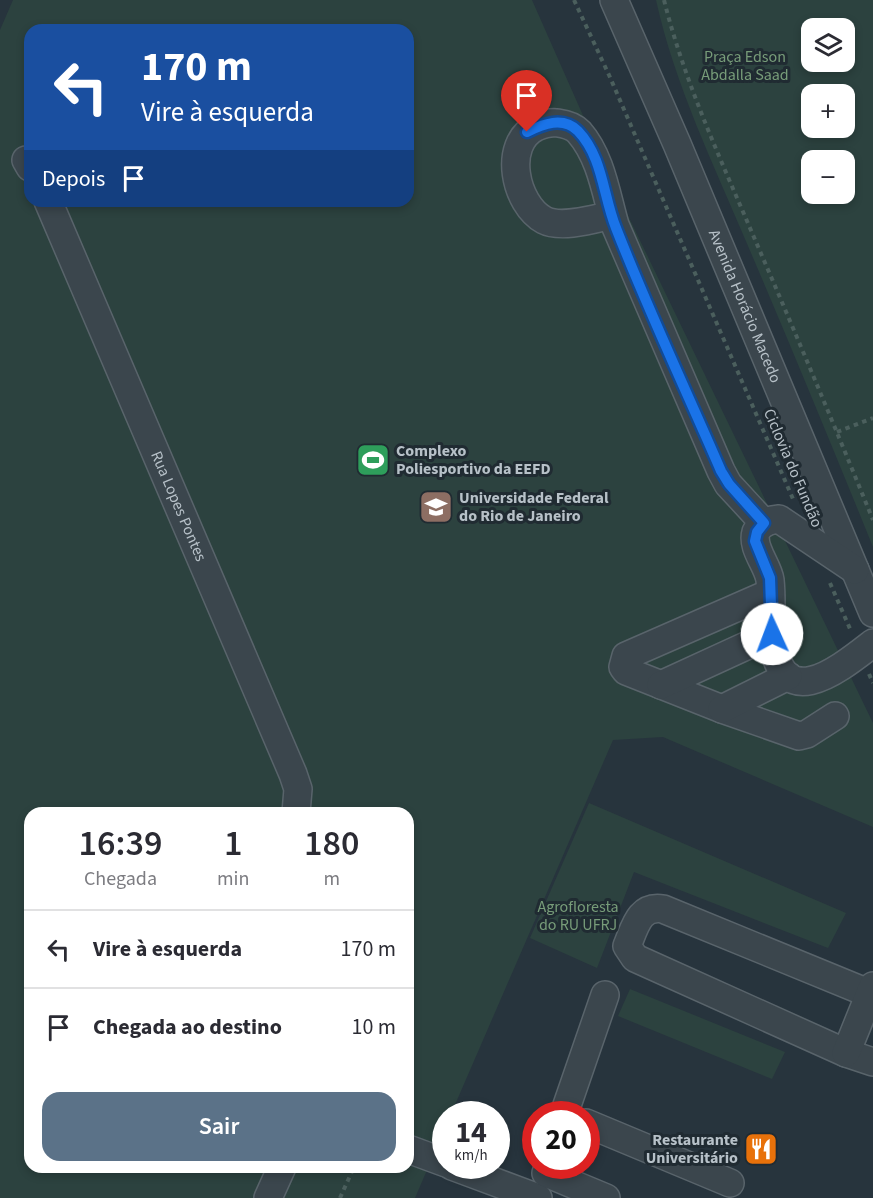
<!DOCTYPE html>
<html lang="pt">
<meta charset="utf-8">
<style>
:root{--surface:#fff;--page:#f2f2f3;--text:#2b2b33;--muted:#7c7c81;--line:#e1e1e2;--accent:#5b7288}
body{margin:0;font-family:"Source Sans 3",sans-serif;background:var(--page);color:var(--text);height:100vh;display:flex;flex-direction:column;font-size:22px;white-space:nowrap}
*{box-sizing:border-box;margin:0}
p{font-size:20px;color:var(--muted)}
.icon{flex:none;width:33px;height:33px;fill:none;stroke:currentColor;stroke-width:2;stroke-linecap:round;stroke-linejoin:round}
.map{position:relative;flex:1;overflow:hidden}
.sheet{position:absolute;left:24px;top:807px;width:390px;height:366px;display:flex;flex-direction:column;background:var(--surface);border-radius:18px;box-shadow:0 3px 9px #0003}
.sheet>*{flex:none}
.hud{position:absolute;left:24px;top:24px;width:390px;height:183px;border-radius:18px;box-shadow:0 3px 9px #0003;background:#1a4fa0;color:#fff;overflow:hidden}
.fabs{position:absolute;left:801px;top:18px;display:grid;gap:12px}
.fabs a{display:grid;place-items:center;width:54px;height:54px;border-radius:12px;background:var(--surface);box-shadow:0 3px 9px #0003;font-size:30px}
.speed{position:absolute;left:432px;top:1101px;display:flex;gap:12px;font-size:30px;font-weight:700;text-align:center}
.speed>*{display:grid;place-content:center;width:78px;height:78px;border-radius:50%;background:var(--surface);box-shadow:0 3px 9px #0003;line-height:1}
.speed small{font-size:15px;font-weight:400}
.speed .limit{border:9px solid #d22;background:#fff;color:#111}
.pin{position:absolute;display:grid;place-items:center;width:51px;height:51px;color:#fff;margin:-62px -26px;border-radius:50% 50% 50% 0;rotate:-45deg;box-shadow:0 0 6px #0007}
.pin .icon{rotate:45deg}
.me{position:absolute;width:66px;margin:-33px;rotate:358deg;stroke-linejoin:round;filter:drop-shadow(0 0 4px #0008)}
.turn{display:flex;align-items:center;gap:21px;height:126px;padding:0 18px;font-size:27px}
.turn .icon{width:78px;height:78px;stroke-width:2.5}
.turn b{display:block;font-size:42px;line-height:51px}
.then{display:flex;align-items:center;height:57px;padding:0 18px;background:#0003;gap:12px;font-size:22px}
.eta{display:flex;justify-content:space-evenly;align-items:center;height:102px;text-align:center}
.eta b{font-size:36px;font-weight:600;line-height:42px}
.cta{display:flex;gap:12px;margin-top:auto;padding:12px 18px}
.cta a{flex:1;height:69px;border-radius:18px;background:var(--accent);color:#fff;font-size:24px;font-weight:600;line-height:69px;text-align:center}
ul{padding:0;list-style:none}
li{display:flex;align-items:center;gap:18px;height:78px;padding:0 18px;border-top:2px solid var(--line)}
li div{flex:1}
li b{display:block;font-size:22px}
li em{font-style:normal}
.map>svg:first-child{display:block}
.green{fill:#2c423f;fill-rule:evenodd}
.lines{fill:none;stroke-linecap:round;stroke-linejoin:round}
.minor-casing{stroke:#59646b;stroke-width:30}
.path{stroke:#4b5f5d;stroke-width:4;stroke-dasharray:4.5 4.5;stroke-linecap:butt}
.minor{stroke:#3b464d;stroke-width:27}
.route-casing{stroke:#114b97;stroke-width:15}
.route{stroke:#1a73e8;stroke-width:10}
.labels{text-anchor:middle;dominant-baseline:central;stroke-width:6;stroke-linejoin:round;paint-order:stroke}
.park-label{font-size:16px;fill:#779c79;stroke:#202b32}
.street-label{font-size:16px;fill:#b7c1c8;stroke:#202b32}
.poi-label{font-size:16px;font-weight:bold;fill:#b7c1c8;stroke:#202b32;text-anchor:start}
</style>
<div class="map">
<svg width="873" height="1198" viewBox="0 0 873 1198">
<rect width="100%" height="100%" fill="#27343d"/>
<g class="green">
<path d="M13,0H532L619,197L873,723V827L663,737L613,740L451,1114H446L445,1128L415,1198H0V30ZM30,30H408V201H30ZM30,813H408V1167H30Z"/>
<path d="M656,0H873V547C832,446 791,346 748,246C714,165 675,86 656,0ZM812,28H844V62H812ZM812,94H844V128H812ZM812,160H844V194H812Z"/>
<polygon points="589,803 846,913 828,948 634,872 597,968 530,938"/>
<polygon points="630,989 785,1052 772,1079 618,1016"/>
</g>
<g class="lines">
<defs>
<g id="minor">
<path id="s1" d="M614,0L677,144L873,613"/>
<polyline points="26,160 30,167"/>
<path id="s2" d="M48,201L293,774L298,789L296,813"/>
<path d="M612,215C594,219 561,229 544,220C515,204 502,144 536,127C543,124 551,122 558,123C566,124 573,126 579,132C601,157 606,194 615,225L721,471L728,484L764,523"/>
<path d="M855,570L779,519C769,520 760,523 756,532C751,548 768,565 770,580C772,598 770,617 772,635C780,717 837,671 873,643"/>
<polyline points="770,593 626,656 623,667 626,671 722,709 799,736 807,734 835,716"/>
<polyline points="661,685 772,634"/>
<polyline points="722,709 788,676"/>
<path d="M873,995L663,909C639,905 635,927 627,946L635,958L846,1053L873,1062"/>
<polyline points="846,1053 873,986"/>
<polyline points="564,1114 605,995"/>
<polyline points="586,1123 730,1183"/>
<polyline points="408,1149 446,1163"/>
<polyline points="452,1166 538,1198"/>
<polyline points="546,1173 606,1198"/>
<polyline points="268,1198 282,1167"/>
</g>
</defs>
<use href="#minor" class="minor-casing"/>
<g class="path">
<polyline points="574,0 609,75 793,499"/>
<path d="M664,0C685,84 722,162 756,242C796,334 835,427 873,520"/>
<polyline points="837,432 873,418"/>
<polyline points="830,583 851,631"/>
<polyline points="869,674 873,683"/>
<polyline points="340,1198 354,1167"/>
</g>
<use href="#minor" class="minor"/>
</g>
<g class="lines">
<defs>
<path id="route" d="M527,132C543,124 563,116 578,131C603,157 603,196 616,228C648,310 686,390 721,471L729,484L764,523L757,532L755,541L770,578L772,634"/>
</defs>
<use href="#route" class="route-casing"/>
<use href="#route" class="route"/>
</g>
<defs>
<symbol id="stadium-square" viewBox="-11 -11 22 22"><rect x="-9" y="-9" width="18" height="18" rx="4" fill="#2e9e5b" stroke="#202b32"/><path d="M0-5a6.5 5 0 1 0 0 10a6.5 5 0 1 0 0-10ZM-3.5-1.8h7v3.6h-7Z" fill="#fff"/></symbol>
<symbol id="university-square" viewBox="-11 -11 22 22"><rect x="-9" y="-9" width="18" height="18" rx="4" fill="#8d6e63" stroke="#202b32"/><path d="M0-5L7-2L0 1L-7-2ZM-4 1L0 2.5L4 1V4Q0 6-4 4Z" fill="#fff"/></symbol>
<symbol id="restaurant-square" viewBox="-11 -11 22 22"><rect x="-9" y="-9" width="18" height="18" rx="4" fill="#e8710a" stroke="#202b32"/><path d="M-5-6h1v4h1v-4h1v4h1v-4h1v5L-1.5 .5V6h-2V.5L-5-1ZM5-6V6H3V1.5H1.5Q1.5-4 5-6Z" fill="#fff"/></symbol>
</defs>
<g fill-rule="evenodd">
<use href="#stadium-square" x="354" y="441" width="38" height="38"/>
<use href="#university-square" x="417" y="488" width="38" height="38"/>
<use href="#restaurant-square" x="742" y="1130" width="38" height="38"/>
</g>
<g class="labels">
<g class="park-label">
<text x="745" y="57">Praça Edson<tspan x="745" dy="18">Abdalla Saad</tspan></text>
<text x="578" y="907">Agrofloresta<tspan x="578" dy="18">do RU UFRJ</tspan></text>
</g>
<g class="street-label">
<text stroke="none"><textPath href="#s1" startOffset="333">Avenida Horácio Macedo</textPath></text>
<text transform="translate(793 468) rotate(67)">Ciclovia do Fundão</text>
<text stroke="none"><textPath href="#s2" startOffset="332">Rua Lopes Pontes</textPath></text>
</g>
<g class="poi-label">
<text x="396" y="451">Complexo<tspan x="396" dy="18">Poliesportivo da EEFD</tspan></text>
<text x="459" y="498">Universidade Federal<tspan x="459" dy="18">do Rio de Janeiro</tspan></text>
<text x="738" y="1140" text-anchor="end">Restaurante<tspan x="738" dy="18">Universitário</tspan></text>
</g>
</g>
</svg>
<div class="fabs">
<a><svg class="icon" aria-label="layers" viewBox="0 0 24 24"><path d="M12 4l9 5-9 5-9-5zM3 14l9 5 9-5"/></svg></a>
<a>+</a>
<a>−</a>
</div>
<div class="speed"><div>14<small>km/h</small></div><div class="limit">20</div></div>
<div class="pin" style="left:527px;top:132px;background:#d93025"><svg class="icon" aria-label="arrive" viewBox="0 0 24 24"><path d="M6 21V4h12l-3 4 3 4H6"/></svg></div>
<svg class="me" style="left:772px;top:634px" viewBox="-20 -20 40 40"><circle r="19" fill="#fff"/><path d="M0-13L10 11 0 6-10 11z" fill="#1a73e8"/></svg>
<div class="hud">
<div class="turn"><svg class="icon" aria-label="left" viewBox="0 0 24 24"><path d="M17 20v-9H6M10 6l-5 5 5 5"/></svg><div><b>170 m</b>Vire à esquerda</div></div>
<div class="then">Depois<svg class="icon" aria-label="arrive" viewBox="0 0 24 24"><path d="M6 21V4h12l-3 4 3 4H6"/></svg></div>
</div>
<section class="sheet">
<div class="eta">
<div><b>16:39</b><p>Chegada</p></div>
<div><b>1</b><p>min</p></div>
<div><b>180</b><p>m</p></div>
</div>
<ul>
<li><svg class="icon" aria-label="left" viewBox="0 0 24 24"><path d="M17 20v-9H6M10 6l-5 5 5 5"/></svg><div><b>Vire à esquerda</b></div><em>170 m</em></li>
<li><svg class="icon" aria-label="arrive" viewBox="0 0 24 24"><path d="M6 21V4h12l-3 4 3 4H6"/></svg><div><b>Chegada ao destino</b></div><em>10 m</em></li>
</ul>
<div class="cta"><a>Sair</a></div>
</section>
</div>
